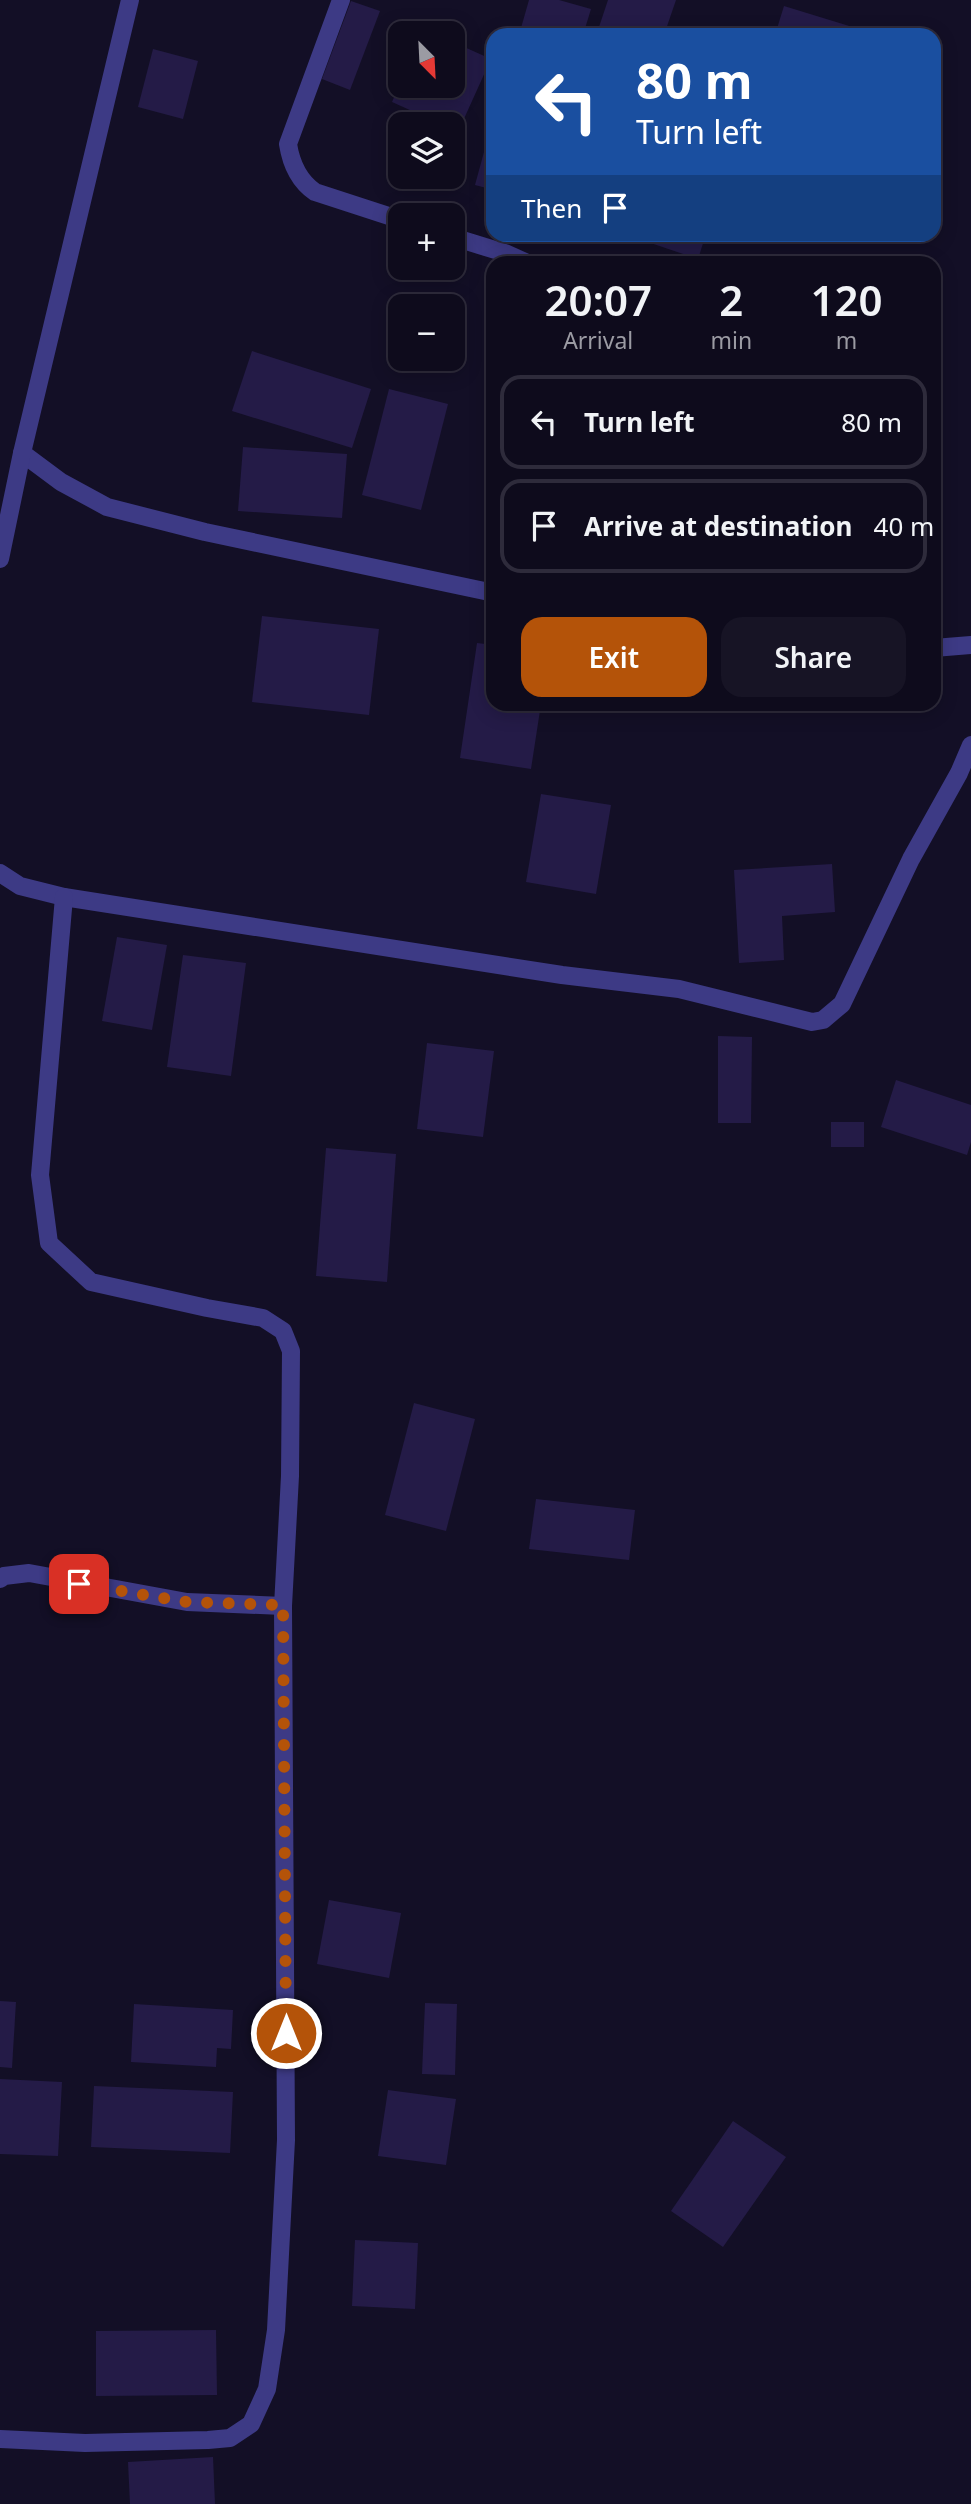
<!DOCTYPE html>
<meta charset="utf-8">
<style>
:root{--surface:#0e0b1c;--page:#171425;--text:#f1f3f6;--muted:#9b9ba3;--line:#2e2b3b;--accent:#b45309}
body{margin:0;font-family:"Noto Sans",sans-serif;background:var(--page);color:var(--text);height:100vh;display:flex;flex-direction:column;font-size:26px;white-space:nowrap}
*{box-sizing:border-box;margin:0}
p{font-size:23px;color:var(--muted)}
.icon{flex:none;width:38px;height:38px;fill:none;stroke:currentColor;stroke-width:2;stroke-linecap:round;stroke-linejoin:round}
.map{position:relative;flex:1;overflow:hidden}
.details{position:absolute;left:486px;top:256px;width:455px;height:455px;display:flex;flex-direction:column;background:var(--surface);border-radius:21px;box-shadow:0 4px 18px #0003,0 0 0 2px var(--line)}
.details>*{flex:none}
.guide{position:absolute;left:486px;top:28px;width:455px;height:214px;border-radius:21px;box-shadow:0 4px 18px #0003,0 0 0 2px var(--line);background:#1a4fa0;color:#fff;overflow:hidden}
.needle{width:46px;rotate:156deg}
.buttons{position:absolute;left:388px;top:21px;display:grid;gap:14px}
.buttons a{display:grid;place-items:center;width:77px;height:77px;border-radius:14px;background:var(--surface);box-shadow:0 4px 18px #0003,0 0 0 2px var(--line);font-size:35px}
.pin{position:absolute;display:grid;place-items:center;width:60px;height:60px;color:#fff;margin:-30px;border-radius:14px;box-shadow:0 4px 10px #0006}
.me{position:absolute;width:77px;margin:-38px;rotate:0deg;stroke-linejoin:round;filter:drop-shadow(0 0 5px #0008)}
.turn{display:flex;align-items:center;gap:24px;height:147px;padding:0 35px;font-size:32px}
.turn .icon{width:91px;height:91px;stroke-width:2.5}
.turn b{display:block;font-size:49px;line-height:60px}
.then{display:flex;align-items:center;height:66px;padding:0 35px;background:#0003;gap:14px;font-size:26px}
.eta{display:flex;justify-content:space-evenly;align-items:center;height:119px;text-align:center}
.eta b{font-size:42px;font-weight:600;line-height:49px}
.primary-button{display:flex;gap:14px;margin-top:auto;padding:14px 35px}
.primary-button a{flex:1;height:80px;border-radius:21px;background:var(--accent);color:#fff;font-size:28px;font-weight:600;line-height:80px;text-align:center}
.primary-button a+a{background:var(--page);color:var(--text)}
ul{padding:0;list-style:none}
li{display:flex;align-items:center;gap:21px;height:94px;margin:0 14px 10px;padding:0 21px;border:4px solid var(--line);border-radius:21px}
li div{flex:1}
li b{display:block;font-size:26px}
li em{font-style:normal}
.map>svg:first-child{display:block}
.building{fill:#241b47}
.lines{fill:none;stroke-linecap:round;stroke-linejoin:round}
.minor{stroke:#3d3a85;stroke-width:18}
.route{stroke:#b45309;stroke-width:12;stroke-dasharray:0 21.6}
</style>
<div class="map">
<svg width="971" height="2504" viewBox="0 0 971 2504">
<rect width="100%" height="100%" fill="#130f26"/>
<g class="building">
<polygon points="529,0 559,0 591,9 583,35 519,35"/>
<polygon points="608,0 676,0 664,35 623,35 599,27"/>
<polygon points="351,1 380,11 350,90 322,79"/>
<polygon points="784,6 859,29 857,35 775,35"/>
<polygon points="453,42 491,59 458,132 453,130 453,124 441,124 392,102 399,86 453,86"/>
<polygon points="153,49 198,61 183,119 138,107"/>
<polygon points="493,119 494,119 494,190 475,185"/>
<polygon points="581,234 617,234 615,244"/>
<polygon points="624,234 706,234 698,259"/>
<polygon points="252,351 371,389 352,448 232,411"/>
<polygon points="389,389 448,404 421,510 362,495"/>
<polygon points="243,447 347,454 342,518 238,511"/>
<polygon points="262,616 379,629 369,715 252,702"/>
<polygon points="477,643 494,645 494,704 541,704 531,769 460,758"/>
<polygon points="541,794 611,805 596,894 526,882"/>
<polygon points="832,864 835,912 782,916 784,960 739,963 734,870"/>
<polygon points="117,937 167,945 152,1030 102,1021"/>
<polygon points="183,955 246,963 231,1076 167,1067"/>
<polygon points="718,1036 752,1037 751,1123 718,1123"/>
<polygon points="427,1043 494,1051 483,1137 417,1129"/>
<polygon points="896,1080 971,1105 971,1142 967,1155 881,1127"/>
<rect x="831" y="1122" width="33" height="25"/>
<polygon points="326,1148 396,1154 387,1282 316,1276"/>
<polygon points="414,1403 475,1419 446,1531 385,1515"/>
<polygon points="536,1499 635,1510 629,1560 529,1549"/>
<polygon points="329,1900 401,1913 389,1978 317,1964"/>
<polygon points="0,2001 16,2002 12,2068 0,2067"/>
<polygon points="425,2003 457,2004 455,2075 422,2074"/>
<polygon points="134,2004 233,2010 231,2049 217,2048 216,2067 131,2062"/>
<polygon points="0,2079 62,2082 58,2156 0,2154"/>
<polygon points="94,2086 233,2092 230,2153 91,2147"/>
<polygon points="388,2090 456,2099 446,2165 378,2156"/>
<polygon points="733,2121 786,2157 723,2247 671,2211"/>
<polygon points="355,2240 418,2243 415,2309 352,2306"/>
<polygon points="216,2330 217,2395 96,2396 96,2331"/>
<polygon points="213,2457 215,2504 130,2504 128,2462"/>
</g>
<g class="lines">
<g class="minor">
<path d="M341,0L288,144C291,163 299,181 315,192L401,220"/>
<polyline points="453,237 505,253 525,262"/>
<polyline points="22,453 61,482 107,507 205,532 494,593"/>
<polyline points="0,559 22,453 130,0"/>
<polyline points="934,648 971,645"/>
<polyline points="0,873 20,886 64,897 562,975 679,989 812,1022 823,1020 842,1004 911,859 959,773 971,745"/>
<polyline points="0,1579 4,1576 29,1573 187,1602 283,1606"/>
<polyline points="0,2439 85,2443 208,2440 230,2438 251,2424 267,2389 276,2330 286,2140 283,1606 290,1476 291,1351 283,1331 263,1318 207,1308 91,1282 49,1243 40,1175 64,897"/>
</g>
</g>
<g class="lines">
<polyline class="route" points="79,1584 187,1602 283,1605 286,2033"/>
</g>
</svg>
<div class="buttons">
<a><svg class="needle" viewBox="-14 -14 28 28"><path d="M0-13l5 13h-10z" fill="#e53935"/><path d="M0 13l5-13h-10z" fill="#9b9ba3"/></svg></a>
<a><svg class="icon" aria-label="layers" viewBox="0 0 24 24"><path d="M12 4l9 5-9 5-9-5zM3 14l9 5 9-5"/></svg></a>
<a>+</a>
<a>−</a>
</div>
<div class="pin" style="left:79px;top:1584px;background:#d93025"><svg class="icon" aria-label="arrive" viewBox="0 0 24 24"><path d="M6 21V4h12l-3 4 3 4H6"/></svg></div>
<svg class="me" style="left:286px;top:2033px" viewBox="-20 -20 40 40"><circle r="17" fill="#b45309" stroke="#fff" stroke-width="3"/><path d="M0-11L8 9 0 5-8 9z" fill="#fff"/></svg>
<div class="guide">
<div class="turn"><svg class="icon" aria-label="left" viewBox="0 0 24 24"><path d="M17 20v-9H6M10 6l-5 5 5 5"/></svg><div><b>80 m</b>Turn left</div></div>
<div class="then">Then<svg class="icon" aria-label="arrive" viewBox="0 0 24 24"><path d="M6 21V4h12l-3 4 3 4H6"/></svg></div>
</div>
<section class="details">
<div class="eta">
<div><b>20:07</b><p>Arrival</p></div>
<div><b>2</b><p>min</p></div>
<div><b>120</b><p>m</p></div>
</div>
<ul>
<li><svg class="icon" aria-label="left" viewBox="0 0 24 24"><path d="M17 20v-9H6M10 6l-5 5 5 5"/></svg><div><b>Turn left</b></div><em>80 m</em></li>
<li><svg class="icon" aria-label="arrive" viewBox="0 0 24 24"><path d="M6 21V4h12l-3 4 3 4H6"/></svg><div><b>Arrive at destination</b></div><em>40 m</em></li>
</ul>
<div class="primary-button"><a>Exit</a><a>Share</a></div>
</section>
</div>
